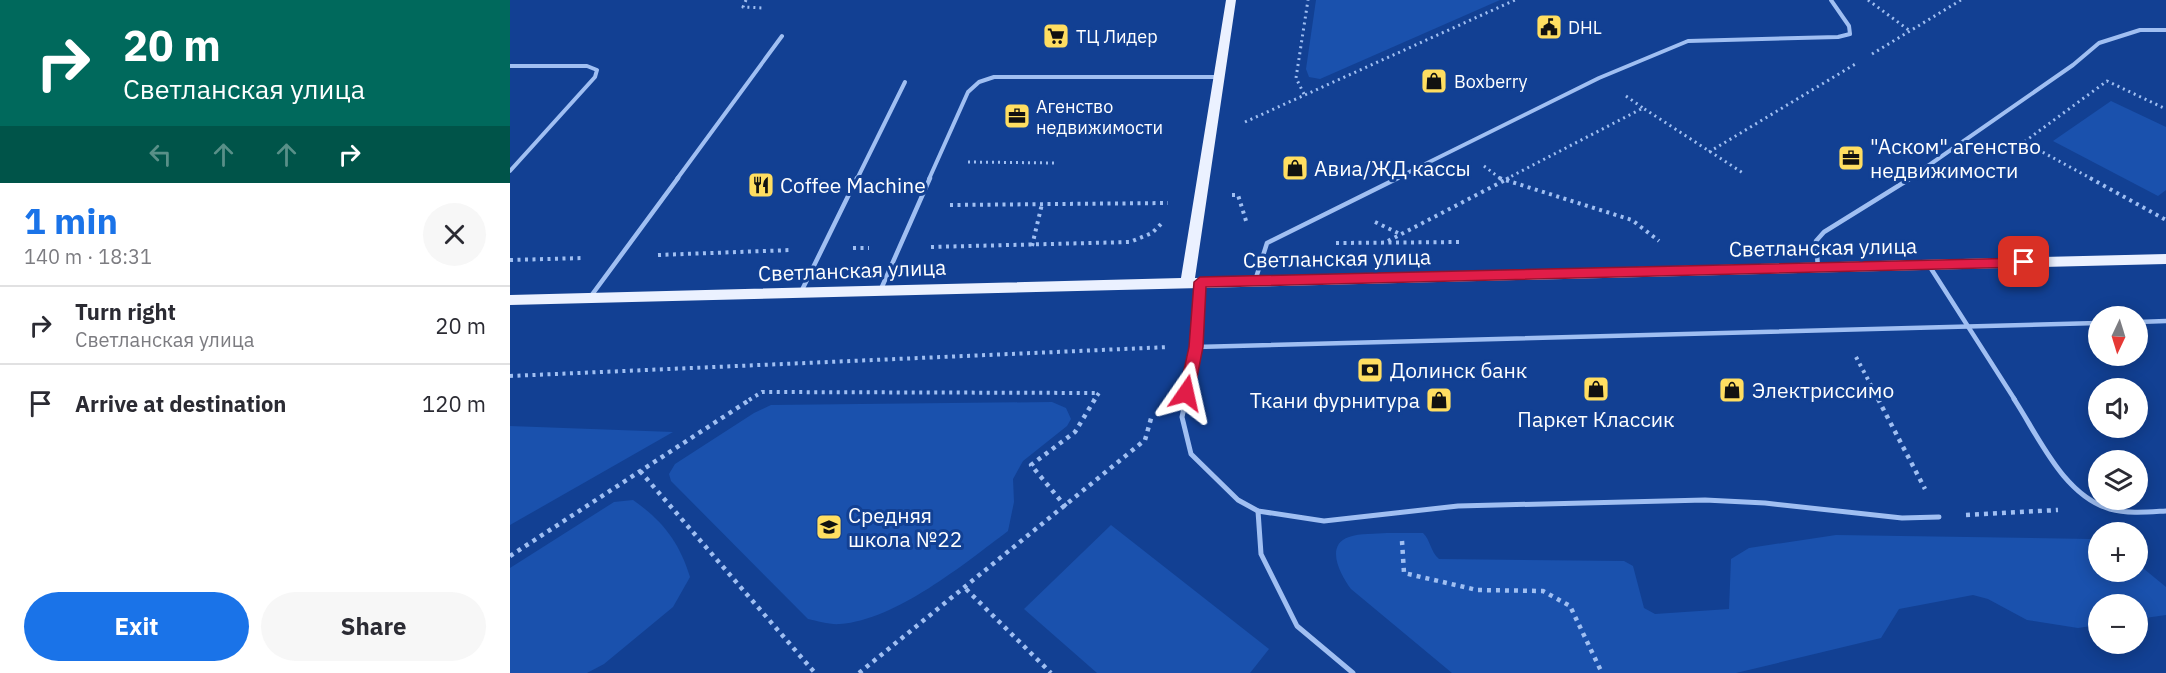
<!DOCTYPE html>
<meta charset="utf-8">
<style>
:root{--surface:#fff;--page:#f7f7f7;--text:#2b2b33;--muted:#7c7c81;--line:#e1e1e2;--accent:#1a73e8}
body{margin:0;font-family:"IBM Plex Sans",sans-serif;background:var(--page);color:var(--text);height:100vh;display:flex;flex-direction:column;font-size:22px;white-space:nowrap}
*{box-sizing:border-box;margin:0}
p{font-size:20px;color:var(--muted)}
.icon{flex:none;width:33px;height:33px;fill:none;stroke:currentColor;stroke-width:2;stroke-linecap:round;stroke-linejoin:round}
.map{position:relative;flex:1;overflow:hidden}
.drawer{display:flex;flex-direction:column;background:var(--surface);width:510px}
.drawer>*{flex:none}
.top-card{background:#00695c;color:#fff;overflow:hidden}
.needle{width:39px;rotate:184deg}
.fabs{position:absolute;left:1578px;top:306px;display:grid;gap:12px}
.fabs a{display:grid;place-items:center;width:60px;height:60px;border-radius:50%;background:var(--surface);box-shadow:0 3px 15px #0003;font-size:30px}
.pin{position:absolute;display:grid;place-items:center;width:51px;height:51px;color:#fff;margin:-26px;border-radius:12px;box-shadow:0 3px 9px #0006}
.me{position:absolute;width:66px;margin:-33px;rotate:11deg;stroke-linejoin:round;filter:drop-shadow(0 0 4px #0008)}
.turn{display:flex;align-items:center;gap:21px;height:126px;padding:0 24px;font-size:27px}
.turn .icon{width:78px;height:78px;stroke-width:2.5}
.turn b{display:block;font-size:42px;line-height:51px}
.lanes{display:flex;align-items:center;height:57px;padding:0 24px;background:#0003;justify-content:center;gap:30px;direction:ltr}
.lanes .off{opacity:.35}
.round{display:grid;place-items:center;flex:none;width:63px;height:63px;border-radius:32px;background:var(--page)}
.head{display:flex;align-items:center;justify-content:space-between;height:102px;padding:0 24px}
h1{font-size:36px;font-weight:800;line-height:45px;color:var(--accent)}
.button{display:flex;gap:12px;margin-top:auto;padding:12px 24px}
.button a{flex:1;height:69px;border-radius:36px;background:var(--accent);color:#fff;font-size:24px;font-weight:800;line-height:69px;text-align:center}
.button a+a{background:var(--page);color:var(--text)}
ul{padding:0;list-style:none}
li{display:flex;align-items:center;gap:18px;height:78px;padding:0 24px;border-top:2px solid var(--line)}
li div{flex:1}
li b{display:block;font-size:22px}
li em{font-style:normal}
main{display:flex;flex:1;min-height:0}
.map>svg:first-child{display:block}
.green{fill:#1a51ad}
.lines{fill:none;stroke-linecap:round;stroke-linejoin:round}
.path-far2{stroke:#a0bff2;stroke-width:3;stroke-dasharray:2 4;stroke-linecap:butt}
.path-far1{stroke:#a0bff2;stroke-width:4;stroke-dasharray:3 4.5;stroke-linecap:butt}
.path{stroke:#a0bff2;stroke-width:4.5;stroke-dasharray:4 5;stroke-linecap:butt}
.service-far2{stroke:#a0bff2;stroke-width:4}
.service-far1{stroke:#a0bff2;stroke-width:4.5}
.service{stroke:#a0bff2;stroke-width:5}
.primary{fill:#ebf1ff;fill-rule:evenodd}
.route{fill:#e11d48;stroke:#92132f;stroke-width:1.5}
.labels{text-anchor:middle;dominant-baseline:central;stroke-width:6;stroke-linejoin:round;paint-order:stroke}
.far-poi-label{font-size:18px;fill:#fff;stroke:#124093;text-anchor:start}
.poi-label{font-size:21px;fill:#fff;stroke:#124093;text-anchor:start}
.street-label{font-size:21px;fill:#fff;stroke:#124093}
</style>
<main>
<section class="drawer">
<div class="top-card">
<div class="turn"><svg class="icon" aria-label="right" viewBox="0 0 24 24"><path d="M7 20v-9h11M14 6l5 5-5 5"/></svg><div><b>20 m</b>Светланская улица</div></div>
<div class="lanes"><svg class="icon off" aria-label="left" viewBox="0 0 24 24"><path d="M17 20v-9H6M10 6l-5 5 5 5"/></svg><svg class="icon off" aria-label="ahead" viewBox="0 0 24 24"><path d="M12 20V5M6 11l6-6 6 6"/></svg><svg class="icon off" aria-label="ahead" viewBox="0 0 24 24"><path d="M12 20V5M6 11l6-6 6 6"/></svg><svg class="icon" aria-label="right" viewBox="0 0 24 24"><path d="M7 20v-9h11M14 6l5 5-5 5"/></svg></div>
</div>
<div class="head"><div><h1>1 min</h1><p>140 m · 18:31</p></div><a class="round"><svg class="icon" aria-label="close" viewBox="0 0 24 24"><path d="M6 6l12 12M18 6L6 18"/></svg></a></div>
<ul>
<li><svg class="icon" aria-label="right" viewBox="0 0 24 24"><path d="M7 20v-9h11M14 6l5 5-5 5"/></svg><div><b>Turn right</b><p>Светланская улица</p></div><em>20 m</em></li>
<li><svg class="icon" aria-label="arrive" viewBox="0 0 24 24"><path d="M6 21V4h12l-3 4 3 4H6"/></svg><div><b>Arrive at destination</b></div><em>120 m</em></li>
</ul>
<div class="button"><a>Exit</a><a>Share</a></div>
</section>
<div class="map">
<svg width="1656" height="673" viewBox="0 0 1656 673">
<rect width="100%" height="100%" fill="#124093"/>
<g class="green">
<polygon points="806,0 990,0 810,79 799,77 796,69"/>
<polygon points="1601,101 1656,127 1656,190 1648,196 1543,141"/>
<path d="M542,402L556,408L561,419L557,426L513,461L503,479L504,502L498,531C454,564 386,620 330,624C320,625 308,621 298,619L161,481L159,474L165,464L244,413L261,405Z"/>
<polygon points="0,426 163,432 0,525"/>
<path d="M123,500C153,521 169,542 180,577L163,607L94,664L77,673H0V568L104,502Z"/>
<polygon points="601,525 759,649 740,673 587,673 514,609"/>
<path d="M877,533H913C921,541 920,551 929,559L1114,561L1123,566L1134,608L1145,614L1219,609L1221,559L1239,548L1326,535L1580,539L1588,542V572H1628V564L1656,587V615L1628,619V604H1588V625L1568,628L1517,620L1478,599L1463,595L1389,609L1371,638L1226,673H942L841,589C831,576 814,545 839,537C850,533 866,534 877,533Z"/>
</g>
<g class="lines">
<g class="path-far2">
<polyline points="236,0 233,7 253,8"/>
<polyline points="1358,0 1400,31"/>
<polyline points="1362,54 1451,0"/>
<polyline points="794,94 786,78 798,0"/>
<polyline points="1116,96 1133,108"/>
<polyline points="735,122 1005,0"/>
<polyline points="1199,152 1347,63"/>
<polyline points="458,162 547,163"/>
<polyline points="974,166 991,179"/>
<polyline points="996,179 1133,108 1233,173"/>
<polyline points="1582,179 1514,142 1597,81 1656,109"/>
</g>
<g class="path-far1">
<polyline points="989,178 1122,220 1149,241"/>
<polyline points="1580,178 1656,220"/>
<polyline points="722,195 728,195 737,224"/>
<polyline points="440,205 658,203"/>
<polyline points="865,222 890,234"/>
<polyline points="878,241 999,178"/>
<polyline points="826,243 953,242"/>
<polyline points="522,246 532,204"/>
<polyline points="421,247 620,242 642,233 653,222"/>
<polyline points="343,248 359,248"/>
<polyline points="148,255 281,250"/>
<polyline points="0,260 74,258"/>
<polyline points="1346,357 1369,400"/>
<polyline points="0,376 659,347"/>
<polyline points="239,400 252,392 589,393 584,400"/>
</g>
<g class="path">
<polyline points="1368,399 1415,489"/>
<polyline points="130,471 305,673"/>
<polyline points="556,507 521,465 565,432 585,399"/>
<polyline points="1456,515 1548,510"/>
<polyline points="892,541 894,573 967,590 1033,591 1060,606 1092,673"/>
<polyline points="0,556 241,399"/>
<polyline points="456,589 541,673"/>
<polyline points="349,673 635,440 642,415"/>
</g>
<g class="service-far2">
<polyline points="0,66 77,66 87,70 85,77 0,171"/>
<polyline points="167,179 272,36"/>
<polyline points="347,179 395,82"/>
<polyline points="419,179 458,92 469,82 484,77 709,77"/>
<polyline points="885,179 1089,78 1178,41 1328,37 1340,34 1339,26 1321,0"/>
<polyline points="1399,179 1563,65 1589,43 1630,30 1656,30"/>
</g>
<g class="service-far1">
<polyline points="1420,267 1505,400"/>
<polyline points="1308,268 1306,241 1314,232 1401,178"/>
<polyline points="745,281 757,243 888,178"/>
<polyline points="371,289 420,178"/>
<polyline points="291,292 347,178"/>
<polyline points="81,296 168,178"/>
<polyline points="1628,322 1656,321"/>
<polyline points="686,347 1588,323"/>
<polyline points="675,400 686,347 690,282"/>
</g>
<g class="service">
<polyline points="676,399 672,417 681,454 728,500 748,511 814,521 948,506 1195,500 1255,503 1392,518 1429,517"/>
<path d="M1504,399C1529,437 1553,495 1600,509C1618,514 1638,512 1656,511"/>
<polyline points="748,511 751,554 787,626 843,673"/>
</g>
<polygon class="primary" points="716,0 726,0 685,278 1656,254 1656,264 0,305 0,295 671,278"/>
</g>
<polygon class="route" points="1514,258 1520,262 1514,267 696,287 693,347 684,393 676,399 669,393 679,347 684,282 690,277"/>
<defs>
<symbol id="civic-square" viewBox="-11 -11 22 22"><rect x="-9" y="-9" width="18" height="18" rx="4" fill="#ffde61" stroke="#124093"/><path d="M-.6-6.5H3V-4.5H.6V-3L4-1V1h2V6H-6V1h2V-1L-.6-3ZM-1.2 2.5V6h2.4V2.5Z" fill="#111"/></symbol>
<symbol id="supermarket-square" viewBox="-11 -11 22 22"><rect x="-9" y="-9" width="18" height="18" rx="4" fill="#ffde61" stroke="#124093"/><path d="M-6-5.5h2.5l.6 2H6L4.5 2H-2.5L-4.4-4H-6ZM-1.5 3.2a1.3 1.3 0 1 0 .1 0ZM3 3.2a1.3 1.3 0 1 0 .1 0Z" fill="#111"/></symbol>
<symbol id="shop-square" viewBox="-11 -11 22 22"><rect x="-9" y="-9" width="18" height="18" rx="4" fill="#ffde61" stroke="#124093"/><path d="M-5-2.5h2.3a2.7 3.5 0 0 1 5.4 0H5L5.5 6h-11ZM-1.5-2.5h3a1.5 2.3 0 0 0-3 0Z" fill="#111"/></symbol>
<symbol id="office-square" viewBox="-11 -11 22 22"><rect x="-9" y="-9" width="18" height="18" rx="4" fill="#ffde61" stroke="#124093"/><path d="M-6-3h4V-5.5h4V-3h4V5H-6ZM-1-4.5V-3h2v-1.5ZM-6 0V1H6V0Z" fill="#111"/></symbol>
<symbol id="restaurant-square" viewBox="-11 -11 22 22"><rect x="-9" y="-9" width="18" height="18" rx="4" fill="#ffde61" stroke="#124093"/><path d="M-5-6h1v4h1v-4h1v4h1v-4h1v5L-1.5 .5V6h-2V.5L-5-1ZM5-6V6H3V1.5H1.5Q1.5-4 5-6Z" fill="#111"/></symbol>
<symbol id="bank-square" viewBox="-11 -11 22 22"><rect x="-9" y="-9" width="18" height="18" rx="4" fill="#ffde61" stroke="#124093"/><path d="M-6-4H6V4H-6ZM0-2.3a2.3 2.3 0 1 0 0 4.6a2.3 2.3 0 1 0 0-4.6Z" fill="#111"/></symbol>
<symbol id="school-square" viewBox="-11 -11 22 22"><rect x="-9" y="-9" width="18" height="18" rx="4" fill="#ffde61" stroke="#124093"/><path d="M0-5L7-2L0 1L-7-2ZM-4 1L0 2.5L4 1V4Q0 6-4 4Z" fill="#111"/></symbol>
</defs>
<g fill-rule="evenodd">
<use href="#civic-square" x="1024" y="12" width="30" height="30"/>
<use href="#supermarket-square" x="531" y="21" width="30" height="30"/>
<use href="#shop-square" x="909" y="66" width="30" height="30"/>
<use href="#office-square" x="492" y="101" width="30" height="30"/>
<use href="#office-square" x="1326" y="143" width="30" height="30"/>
<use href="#shop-square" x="770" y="153" width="30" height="30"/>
<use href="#restaurant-square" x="236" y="170" width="30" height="30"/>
<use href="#bank-square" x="845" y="355" width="30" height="30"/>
<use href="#shop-square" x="1071" y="374" width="30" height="30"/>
<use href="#shop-square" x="1207" y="375" width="30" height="30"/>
<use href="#shop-square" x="914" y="385" width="30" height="30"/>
<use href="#school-square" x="304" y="512" width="30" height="30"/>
</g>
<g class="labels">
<g class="far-poi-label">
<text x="1058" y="27">DHL</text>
<text x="566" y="36">ТЦ Лидер</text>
<text x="944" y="81">Boxberry</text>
<text x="526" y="106">Агенство<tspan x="526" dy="21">недвижимости</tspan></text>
</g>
<g class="poi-label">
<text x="1360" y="146">"Аском" агенство<tspan x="1360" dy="24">недвижимости</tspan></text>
<text x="804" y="168">Авиа/ЖД кассы</text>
<text x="270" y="185">Coffee Machine</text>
<text x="880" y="370">Долинск банк</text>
<text x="1242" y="390">Электриссимо</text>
<text x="910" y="400" text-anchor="end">Ткани фурнитура</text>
<text x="1086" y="419" text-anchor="middle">Паркет Классик</text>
<text x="338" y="515">Средняя<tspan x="338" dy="24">школа №22</tspan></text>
</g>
<g class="street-label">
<text transform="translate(1313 247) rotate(-1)">Светланская улица</text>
<text transform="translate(827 258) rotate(-1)">Светланская улица</text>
<text transform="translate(342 270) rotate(-2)">Светланская улица</text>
</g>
</g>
</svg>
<div class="fabs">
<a><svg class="needle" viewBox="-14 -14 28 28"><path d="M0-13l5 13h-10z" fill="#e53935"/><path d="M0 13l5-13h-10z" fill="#7c7c81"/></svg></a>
<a><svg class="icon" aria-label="sound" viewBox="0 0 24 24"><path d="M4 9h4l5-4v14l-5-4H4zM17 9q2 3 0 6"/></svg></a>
<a><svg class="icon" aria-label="layers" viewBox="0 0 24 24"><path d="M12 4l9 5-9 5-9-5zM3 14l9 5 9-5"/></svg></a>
<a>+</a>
<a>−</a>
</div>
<div class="pin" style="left:1514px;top:262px;background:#d93025"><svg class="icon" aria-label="arrive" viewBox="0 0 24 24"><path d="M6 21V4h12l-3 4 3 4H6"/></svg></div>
<svg class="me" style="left:676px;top:393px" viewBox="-20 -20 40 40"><path d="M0-17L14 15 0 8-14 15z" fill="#e11d48" stroke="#fff" stroke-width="4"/></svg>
</div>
</main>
